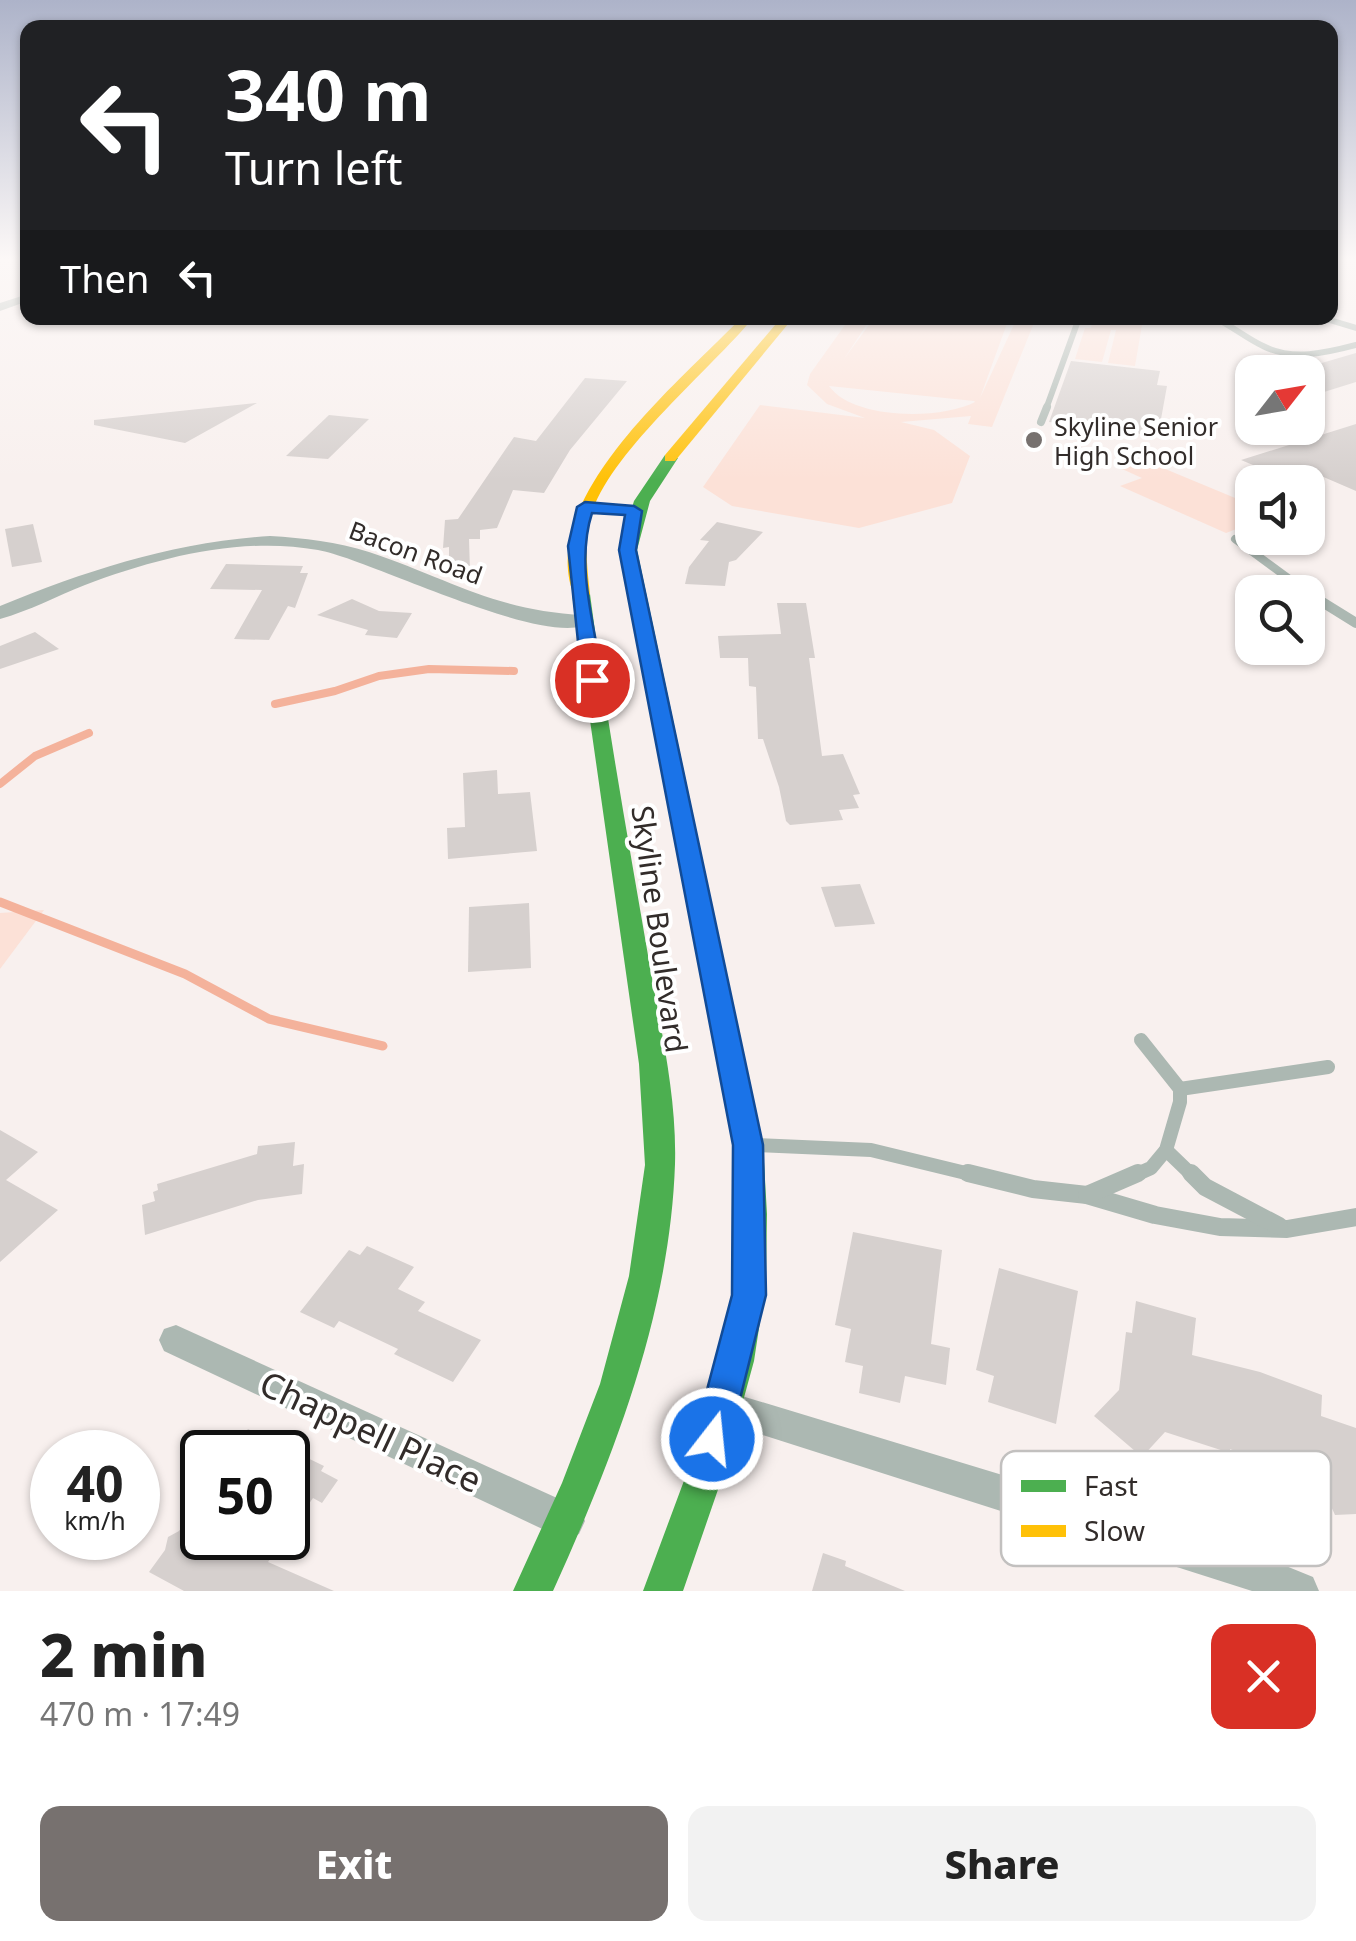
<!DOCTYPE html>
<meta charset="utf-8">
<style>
:root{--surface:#fff;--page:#f2f2f2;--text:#222;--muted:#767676;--accent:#77716f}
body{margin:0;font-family:"Noto Sans",sans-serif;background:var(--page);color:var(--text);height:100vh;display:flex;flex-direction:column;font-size:38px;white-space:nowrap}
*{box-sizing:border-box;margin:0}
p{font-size:32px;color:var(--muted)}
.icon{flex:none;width:55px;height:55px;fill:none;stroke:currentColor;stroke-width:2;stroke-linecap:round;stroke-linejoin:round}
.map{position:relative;height:1591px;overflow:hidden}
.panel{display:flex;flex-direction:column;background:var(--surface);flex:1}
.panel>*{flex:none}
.top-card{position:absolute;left:20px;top:20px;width:1318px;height:305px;border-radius:20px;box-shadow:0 2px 8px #0004;background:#202124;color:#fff;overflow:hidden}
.needle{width:65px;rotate:59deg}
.controls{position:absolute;left:1235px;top:355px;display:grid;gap:20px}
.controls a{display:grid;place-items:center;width:90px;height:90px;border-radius:20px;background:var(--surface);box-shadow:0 2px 8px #0004;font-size:50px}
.speed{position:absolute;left:30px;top:1430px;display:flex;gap:20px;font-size:50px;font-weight:700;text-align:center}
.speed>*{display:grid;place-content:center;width:130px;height:130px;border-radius:50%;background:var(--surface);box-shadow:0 2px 8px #0004;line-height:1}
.speed small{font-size:25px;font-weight:400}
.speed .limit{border:5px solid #111;border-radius:15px;background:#fff;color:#111}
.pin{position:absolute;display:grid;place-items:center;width:85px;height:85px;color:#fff;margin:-42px;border:5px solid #fff;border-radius:50%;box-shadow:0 2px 10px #0007}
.me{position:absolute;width:110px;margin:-55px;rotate:16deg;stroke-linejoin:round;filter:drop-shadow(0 0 8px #0008)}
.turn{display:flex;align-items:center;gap:35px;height:210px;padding:0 40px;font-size:45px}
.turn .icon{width:130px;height:130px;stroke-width:2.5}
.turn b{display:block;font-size:70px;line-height:85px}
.then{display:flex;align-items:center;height:95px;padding:0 40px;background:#0003;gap:20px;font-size:38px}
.round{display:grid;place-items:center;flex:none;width:105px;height:105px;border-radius:20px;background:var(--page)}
.headline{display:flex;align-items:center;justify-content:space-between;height:170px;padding:0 40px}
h1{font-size:60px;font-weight:800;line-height:75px}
.cta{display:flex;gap:20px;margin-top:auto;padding:20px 40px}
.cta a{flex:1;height:115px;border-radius:20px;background:var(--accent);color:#fff;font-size:40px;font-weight:800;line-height:115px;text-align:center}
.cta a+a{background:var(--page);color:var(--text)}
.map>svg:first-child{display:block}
.green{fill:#fce1d7;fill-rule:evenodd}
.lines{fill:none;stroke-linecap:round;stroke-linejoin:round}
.stream-far1{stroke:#f4b29b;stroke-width:8}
.stream{stroke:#f4b29b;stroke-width:9}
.building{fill:#d6d0ce}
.lane-far4{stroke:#acb8b2;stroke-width:6}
.lane-far3{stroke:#acb8b2;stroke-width:8}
.lane-far2{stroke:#acb8b2;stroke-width:10}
.lane-far1{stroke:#acb8b2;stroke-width:14}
.lane{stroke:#acb8b2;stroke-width:18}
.street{fill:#acb8b2;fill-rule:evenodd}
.fast{fill:#4caf50;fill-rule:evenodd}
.slow{fill:#ffc107;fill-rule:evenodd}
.route{fill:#1a73e8;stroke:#114b97;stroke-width:2.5}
.poi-dot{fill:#77716f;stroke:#fff;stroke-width:4}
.labels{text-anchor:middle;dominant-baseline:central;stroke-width:8;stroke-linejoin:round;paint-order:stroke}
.far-poi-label{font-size:25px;fill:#322c2a;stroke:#fff;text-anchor:start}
.far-street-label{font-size:25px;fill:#322c2a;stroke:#fff}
.street-label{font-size:30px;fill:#322c2a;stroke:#fff}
.near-street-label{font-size:35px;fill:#322c2a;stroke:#fff}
.key{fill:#fff;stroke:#c2c0bf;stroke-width:2.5}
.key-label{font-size:28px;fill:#322c2a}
</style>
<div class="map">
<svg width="1356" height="1591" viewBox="0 0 1356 1591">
<rect width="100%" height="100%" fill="#f8f0ee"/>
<g class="green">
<path d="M850,318H871L844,359L874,318H1009L980,398L1017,318H1036L992,427L968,424L971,416L901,422L934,430L970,456L952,503L859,528L732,506L703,487L760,405L865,418L827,404L807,385L810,374ZM829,386L974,401L975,402C941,420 853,420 829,386Z"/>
<polygon points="1093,320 1142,325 1135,366 1108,363 1116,330 1111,330 1102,362 1075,359 1085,328 1091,328"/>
<polygon points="1146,461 1252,505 1252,523 1226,533 1120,486 1142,478 1122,469"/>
<polygon points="44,910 0,969 0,913"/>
</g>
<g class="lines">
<g class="stream-far1">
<polyline points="275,704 335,691 379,676 429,669 514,671"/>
<polyline points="0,784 35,756 89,733"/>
</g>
<polyline class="stream" points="0,902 185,974 269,1019 383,1046"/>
</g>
<g class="building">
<polygon points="1356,353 1356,382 1308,397 1308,367"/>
<polygon points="1071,361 1160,371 1157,385 1167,386 1161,419 1151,418 1148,435 1049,422"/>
<polygon points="585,378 627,381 570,450 544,493 513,490 497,528 480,530 480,539 469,539 470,571 449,570 449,547 443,548 445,520 458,519 514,437 536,441"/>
<polygon points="257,403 185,443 94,425 94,420"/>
<polygon points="329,415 369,419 328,459 286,456"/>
<polygon points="1356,424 1356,491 1312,472 1289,480 1241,460"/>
<polygon points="717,522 763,532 736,560 729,562 725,586 685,584 689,567 709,541 700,540"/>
<polygon points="33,524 42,562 12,567 5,529"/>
<polygon points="226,564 303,566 300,573 308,573 295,608 288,606 269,640 234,639 262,590 210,589"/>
<polygon points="352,599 379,611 412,613 397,638 365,635 368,630 317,615"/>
<polygon points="777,603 806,603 815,658 809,658 822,756 843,754 860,794 853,795 859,808 839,810 843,820 790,825 786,821 779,787 763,739 758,739 756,687 749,686 748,658 720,658 718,636 781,634"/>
<polygon points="35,632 59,649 0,669 0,646"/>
<polygon points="497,770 498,794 530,792 537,851 448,859 447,828 465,827 463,773"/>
<polygon points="860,884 875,924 835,927 821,887"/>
<polygon points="529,903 531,968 468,972 469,907"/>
<polygon points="0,1130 38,1152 6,1180 58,1210 0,1262"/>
<polygon points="295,1142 293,1166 304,1164 302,1194 258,1200 145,1235 142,1205 155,1201 153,1192 158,1190 157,1184 257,1154 258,1146"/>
<polygon points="853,1232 942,1250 931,1344 950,1348 946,1385 905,1376 900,1403 859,1393 863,1366 845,1362 851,1329 835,1325"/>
<polygon points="367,1246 414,1267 398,1289 425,1302 418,1311 481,1340 453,1382 394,1354 398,1349 339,1321 334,1328 300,1312 349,1250 360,1255"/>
<polygon points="999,1268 1078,1291 1056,1424 988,1402 994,1376 976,1370"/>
<polygon points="1136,1301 1196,1318 1192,1355 1260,1372 1322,1395 1321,1416 1356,1428 1356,1514 1335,1515 1320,1482 1230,1449 1230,1453 1165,1432 1142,1457 1094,1416 1119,1390 1126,1332 1132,1333"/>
<polygon points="248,1429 324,1466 321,1471 338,1480 322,1503 313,1498 288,1534 288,1452 229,1452"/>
<polygon points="202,1500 202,1538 285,1538 268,1562 334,1591 184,1591 149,1572 165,1550 168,1537 179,1531"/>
<polygon points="823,1553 846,1561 845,1566 905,1591 812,1591"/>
</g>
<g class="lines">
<g class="lane-far4">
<path d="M1215,318C1232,326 1246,338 1263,346C1292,361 1326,353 1356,345"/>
<polyline points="1323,318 1356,328"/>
<polyline points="1046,409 1079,318"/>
</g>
<g class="lane-far3">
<polyline points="1041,422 1047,407"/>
<polyline points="585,507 634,511"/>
<polyline points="1235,539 1322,603"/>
</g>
<polyline class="lane-far2" points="1319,600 1356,623"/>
<g class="lane-far1">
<polyline points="1180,1089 1328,1067"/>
<polyline points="758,1145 871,1150 978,1176"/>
<polyline points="1166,1150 1193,1176"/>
<polyline points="1133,1176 1151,1168 1166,1150 1180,1102 1180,1089 1141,1040"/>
</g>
<g class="lane">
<polyline points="968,1173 1033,1189 1087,1195 1155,1215 1220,1227 1287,1229 1356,1217"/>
<polyline points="1191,1173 1205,1187 1279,1226"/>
<polyline points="1087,1195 1138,1173"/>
</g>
<g class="street">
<polygon points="28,294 28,301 0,311 0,303"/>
<path d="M270,536C304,538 337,542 369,552C450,579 495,611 584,615L593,621C555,654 370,559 318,550C241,536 157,558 85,585C57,596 29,611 0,619V606C88,570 174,542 270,536Z"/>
<polygon points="176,1325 579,1508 585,1521 579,1534 566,1540 553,1534 164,1351 159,1340 164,1329"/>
<polygon points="722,1390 1237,1546 1313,1577 1319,1591 1252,1591 722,1422 709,1418 704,1406 709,1394"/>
</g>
<g class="fast">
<polygon points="665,455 678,458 650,501 637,550 763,1145 767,1214 766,1282 754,1361 722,1478 683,1591 643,1591 685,1478 719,1361 734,1282 736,1214 733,1145 619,550 634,501"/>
<path d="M581,589L590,594C606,717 628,839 649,961C660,1027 677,1095 675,1164C670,1313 614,1456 553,1591H513L562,1483L600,1384L629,1276L645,1165L639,1064L572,594Z"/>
</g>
<g class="slow">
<path d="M741,318H753C710,370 608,454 591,516C584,542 587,568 590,594L587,598H575C533,500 681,381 741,318Z"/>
<polygon points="781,318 793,318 675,461 665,461 665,455"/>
</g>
</g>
<linearGradient id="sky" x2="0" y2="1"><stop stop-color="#adb3c9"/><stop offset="0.54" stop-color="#fcf8f7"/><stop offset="1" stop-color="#fcf8f7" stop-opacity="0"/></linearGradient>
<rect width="1356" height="480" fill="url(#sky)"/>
<path class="route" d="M585,502L634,506L642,511L636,550L763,1145L766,1295L730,1439L725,1451L712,1456L699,1451L694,1439L732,1295L733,1145L619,550L625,515L592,513C575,565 595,628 603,680L592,687L582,680L568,546L577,507Z"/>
<circle class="poi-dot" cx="1034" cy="440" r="10"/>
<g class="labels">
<g class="far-poi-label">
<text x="1054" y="426">Skyline Senior<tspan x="1054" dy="29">High School</tspan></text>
</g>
<g class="far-street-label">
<text transform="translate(416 552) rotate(20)">Bacon Road</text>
</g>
<g class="street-label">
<text transform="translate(660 929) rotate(82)">Skyline Boulevard</text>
</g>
<g class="near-street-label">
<text transform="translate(371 1431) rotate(25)">Chappell Place</text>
</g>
</g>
<rect x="1001" y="1451" width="330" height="115" rx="15" class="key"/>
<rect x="1021" y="1480" width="45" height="12" fill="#4caf50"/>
<rect x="1021" y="1525" width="45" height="12" fill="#ffc107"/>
<g class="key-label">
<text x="1084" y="1496">Fast</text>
<text x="1084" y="1541">Slow</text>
</g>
</svg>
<div class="controls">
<a><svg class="needle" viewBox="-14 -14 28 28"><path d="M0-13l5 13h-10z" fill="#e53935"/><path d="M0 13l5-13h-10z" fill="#767676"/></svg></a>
<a><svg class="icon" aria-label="sound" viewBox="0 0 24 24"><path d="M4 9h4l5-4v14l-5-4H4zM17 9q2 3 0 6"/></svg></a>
<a><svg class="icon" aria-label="search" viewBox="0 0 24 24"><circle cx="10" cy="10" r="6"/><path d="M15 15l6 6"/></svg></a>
</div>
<div class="speed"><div>40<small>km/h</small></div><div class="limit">50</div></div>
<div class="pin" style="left:592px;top:680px;background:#d93025"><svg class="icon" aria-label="arrive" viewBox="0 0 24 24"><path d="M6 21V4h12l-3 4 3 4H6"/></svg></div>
<svg class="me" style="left:712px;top:1439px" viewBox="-20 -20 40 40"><circle r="17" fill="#1a73e8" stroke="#fff" stroke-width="3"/><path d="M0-11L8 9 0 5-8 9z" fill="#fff"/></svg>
<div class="top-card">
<div class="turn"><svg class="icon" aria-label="left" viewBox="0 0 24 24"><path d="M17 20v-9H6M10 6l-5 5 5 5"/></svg><div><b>340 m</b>Turn left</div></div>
<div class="then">Then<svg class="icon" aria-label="left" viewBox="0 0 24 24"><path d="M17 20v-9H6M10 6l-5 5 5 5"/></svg></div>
</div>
</div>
<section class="panel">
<div class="headline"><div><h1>2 min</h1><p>470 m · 17:49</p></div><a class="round" style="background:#d93025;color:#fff"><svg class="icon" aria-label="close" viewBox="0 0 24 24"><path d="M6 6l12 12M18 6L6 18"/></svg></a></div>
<div class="cta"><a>Exit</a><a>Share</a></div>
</section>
